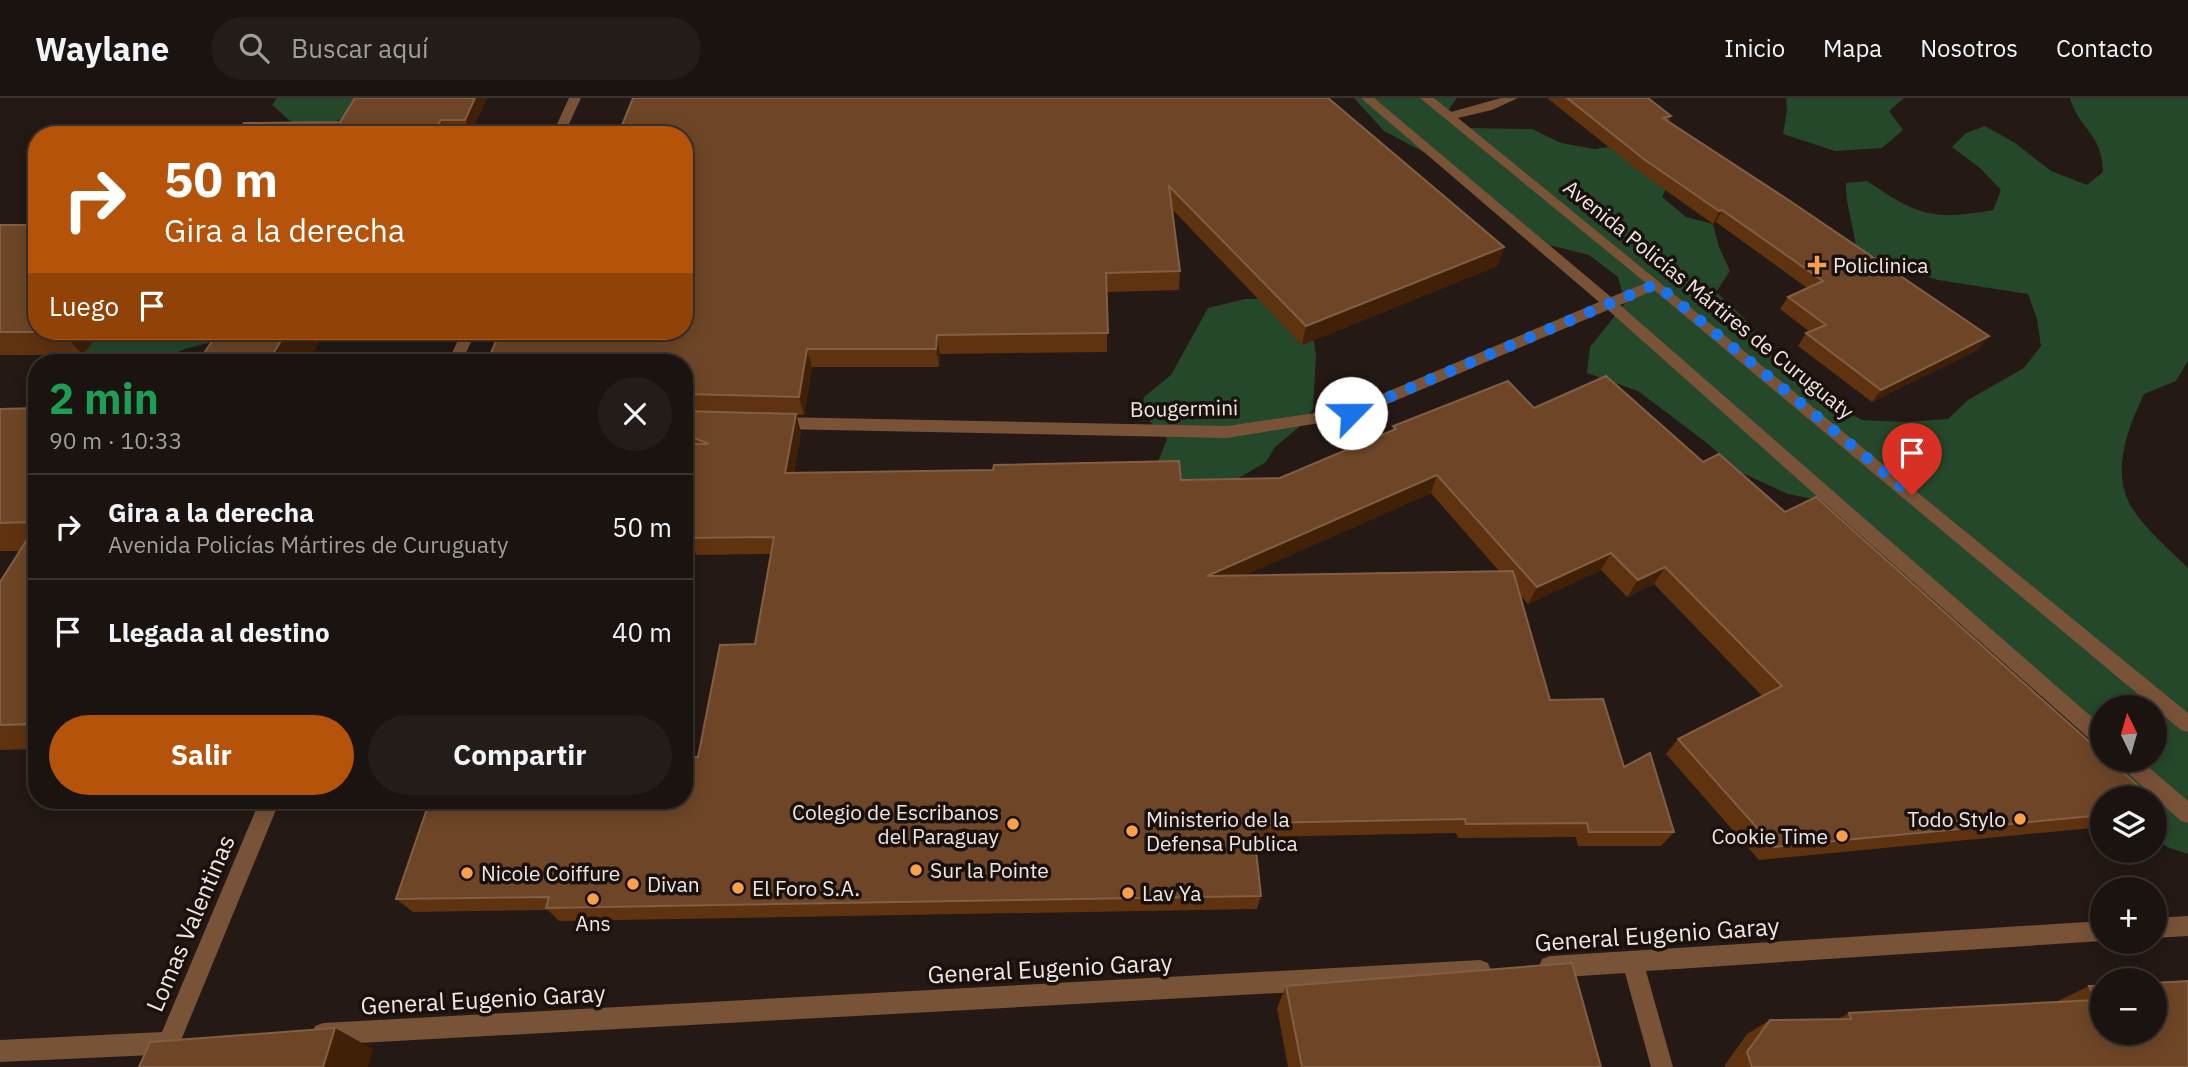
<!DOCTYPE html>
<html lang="es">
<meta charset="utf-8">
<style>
:root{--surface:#1b130f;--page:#241c18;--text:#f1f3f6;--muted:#a09e9e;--line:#39322f;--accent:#b45309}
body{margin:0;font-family:"IBM Plex Sans",sans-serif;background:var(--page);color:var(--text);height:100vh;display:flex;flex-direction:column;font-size:26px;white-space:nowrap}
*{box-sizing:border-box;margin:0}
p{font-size:23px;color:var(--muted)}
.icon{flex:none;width:38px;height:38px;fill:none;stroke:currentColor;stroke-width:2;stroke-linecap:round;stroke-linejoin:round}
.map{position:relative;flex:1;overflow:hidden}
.sheet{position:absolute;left:28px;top:256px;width:665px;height:455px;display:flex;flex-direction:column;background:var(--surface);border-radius:28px;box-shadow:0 4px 18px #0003,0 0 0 2px var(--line)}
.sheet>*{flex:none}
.top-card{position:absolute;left:28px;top:28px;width:665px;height:214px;border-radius:28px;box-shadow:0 4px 18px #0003,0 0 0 2px var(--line);background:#b45309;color:#fff;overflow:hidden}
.needle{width:46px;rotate:355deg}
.fabs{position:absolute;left:2090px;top:597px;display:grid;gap:14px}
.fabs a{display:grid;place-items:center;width:77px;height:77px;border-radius:50%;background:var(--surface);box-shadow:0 4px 18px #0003,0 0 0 2px var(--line);font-size:35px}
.pin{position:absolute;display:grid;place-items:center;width:60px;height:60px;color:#fff;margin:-72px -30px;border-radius:50% 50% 50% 0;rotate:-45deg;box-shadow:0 0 7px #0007}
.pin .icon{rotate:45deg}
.me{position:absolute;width:77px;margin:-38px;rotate:67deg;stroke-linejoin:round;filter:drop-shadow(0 0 5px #0008)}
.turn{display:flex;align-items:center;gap:24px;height:147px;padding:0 21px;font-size:32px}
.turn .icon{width:91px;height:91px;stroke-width:2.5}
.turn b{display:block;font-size:49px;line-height:60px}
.then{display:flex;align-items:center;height:66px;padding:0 21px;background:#0003;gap:14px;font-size:26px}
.round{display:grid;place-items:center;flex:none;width:74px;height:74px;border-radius:37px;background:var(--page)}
.summary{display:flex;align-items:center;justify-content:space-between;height:119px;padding:0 21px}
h1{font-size:42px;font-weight:700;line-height:52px;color:#1e9e55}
.cta{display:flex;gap:14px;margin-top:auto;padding:14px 21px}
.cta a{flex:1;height:80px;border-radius:42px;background:var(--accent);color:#fff;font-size:28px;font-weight:700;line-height:80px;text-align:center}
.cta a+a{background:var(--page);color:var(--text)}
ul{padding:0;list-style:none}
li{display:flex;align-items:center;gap:21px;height:105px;padding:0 21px;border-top:2px solid var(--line)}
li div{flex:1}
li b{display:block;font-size:26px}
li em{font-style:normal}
header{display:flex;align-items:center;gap:42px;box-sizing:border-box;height:98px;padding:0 35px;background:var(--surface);border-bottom:2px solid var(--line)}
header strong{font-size:33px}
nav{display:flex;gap:38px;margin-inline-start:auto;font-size:24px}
.search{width:490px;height:63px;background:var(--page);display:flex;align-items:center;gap:18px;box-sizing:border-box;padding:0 24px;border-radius:38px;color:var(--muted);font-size:26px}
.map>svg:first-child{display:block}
.green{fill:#25482a}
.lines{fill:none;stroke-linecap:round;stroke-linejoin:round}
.minor{fill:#795338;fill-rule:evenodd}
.wall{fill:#5f3310;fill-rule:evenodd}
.shaded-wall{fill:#412008}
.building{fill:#6e4627;stroke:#825f44;stroke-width:2}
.route{stroke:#1a73e8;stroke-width:12;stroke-dasharray:0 21.6}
.poi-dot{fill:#f8a04b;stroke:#1a100c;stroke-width:2.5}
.labels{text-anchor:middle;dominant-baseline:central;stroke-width:7;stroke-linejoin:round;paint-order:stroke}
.poi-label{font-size:21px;fill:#efe7e4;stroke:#1a100c;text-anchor:start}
.street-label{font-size:21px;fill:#efe7e4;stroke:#1a100c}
.near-street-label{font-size:24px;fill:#efe7e4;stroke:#1a100c}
</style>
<header>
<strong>Waylane</strong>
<div class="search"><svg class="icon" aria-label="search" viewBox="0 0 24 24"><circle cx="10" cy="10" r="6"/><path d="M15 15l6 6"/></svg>Buscar aquí</div>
<nav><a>Inicio</a><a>Mapa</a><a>Nosotros</a><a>Contacto</a></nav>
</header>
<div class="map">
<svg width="2188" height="969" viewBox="0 0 2188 969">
<rect width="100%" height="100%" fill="#241914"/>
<g class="green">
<polygon points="277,0 358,0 353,15 324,29 296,28 272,7"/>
<path d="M1354,0H1457L1449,11L1468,30L1532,31L1561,45L1595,51L1608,49L1672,79L1662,99L1686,119L1713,126L1719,149L1730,173L1716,194L1742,218L1783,272L1821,299L1862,322L1905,324L1948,321L1968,302L2024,270L2041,248L2037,221L2028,196L1938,182L1894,168L1856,150C1854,127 1845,108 1846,85L1867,83C1917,117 1932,123 1993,112L2001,92L1980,70L1952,49L1966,35L1985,28L2015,45L2051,73L2087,87L2103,74C2102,34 2079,32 2070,0H2188V263L2176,283L2144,296C2128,330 2110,375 2132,410C2146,432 2170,452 2188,470V756L2167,749L2154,738V700H2125L2102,662H2154V609H2102V661L2082,628L1911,474L1867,443L1843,407L1788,396L1740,374L1707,345L1638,293L1587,275L1590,249L1625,205L1618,179L1589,157L1549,147L1520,123L1486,106L1442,64L1384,33Z"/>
<polygon points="1786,0 1904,0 1889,13 1903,32 1882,50 1835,53 1783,36 1787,13"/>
<polygon points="1245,201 1264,201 1307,230 1314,244 1316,258 1313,311 1304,325 1275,349 1266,364 1232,384 1189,392 1155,371 1167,341 1141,314 1144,299 1171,277 1208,210"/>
<polygon points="89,233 243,233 232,239 185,251 154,264 44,264 51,252"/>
</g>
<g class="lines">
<g class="minor">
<polygon points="569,0 581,0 564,37 552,37"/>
<polygon points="1361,0 1374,0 1611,199 1646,185 1420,0 1434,0 1451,14 1501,0 1518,0 1492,12 1458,20 2188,615 2188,634 2181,632 1654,192 1620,207 2102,628 2102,648 2095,646 1608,212 1357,319 1227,340 777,331 769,325 777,319 1227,328 1349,310 1599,204"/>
<polygon points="462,233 476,233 462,264 448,264"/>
<polygon points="2118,662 2140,662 2188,703 2188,725 2181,723 2120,668"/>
<polygon points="260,702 280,702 182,940 184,945 170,969 148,969 153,957 0,964 0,942 162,934"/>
<polygon points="2188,818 2188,838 2154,840 2154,820"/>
<polygon points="2102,823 2102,843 1646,873 1673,969 1651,969 1625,875 1550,880 1542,877 1539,869 1542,861 1550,858"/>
<polygon points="1480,862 1488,865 1491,873 1488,881 1480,884 323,947 315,944 312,936 315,928 323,925"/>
</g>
</g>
<g class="wall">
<polygon points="355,0 487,0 471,34 447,35 340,24"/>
<path d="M1328,0L1504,149L1497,168L1302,247L1172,111L1180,173L1179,192L1107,194V254L940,256L939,269H812L804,317H796L801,334L794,375L1181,382L1280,380L1392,333L1393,328L1534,310L1703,364L2102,700V729L1759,762L1666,656L1678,641L1762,598L1654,486L1627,499L1601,472L1528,506L1520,497L1550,602L1624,669L1674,734L1661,748H1578L1576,739L1458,740L1456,735L1255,739L1261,798L1257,811L559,823L548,812L413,814L396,801L684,702L698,659L755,546L771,456L696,457L693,450H684V264H496L491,255ZM1431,395L1499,473L1245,477Z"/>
<polygon points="1547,0 1648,0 1671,18 1669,24 1979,251 1872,304 1798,248 1806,235 1810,234 1780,211 1788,199 1807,190 1716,124 1713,126 1640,74"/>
<polygon points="0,127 101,233 83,257 0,257"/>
<polygon points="219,233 374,233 371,239 323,238"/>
<polygon points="37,310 37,651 0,652 0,484 20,453 0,453 0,311"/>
<polygon points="2154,702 2164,711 2154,717"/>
<polygon points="1286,888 1601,969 1288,969 1277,910"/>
<polygon points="2089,888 2188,969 1725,969 1725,967 1747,936 1770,922 1838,921 1849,915 2056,904"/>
</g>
<g class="shaded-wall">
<polygon points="475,0 487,0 471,34 465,22"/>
<polygon points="441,22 447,35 446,37 433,37"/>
<polygon points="1722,112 1716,124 1713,126 1719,113"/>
<polygon points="1504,149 1497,168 1302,247 1306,228"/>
<polygon points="63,233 101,233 83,257 62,234"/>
<polygon points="287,233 319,233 323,238 307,264 268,264"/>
<polygon points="367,233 374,233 371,239"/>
<polygon points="937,237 940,256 939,269 936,251"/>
<polygon points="1989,238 1979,251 1872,304 1881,292"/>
<polygon points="807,251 812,269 804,317 799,299"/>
<polygon points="796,316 801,334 791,392 785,375"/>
<polygon points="1437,377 1431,395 1205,495 1207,478"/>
<polygon points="1611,455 1601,472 1528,506 1537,489"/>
<polygon points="1665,469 1654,486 1627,499 1638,482"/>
<polygon points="335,930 373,951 368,969 323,969"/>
</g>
<g class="building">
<polygon points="355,0 475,0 465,22 441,22 433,37 236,37 244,25 340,24"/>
<polygon points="633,0 1328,0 1504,149 1306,228 1169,88 1180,173 1106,175 1108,235 937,237 936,251 807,251 799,299 684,296 684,264 514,264 491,255 500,233 684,233 684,37 618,37"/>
<polygon points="1567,0 1648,0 1671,18 1663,20 1790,103 1989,238 1881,292 1806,235 1826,227 1788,199 1823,183 1722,112 1719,113 1645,62"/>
<polygon points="0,127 37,127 37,233 63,233 62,234 0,234"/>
<polygon points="219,233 287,233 268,264 198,264"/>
<polygon points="1606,278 1703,364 1719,356 1785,414 1816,399 2102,655 2102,662 2109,662 2152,700 2102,700 2102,717 1774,749 1678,641 1782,588 1665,469 1638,482 1611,455 1537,489 1437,377 1207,478 1513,473 1550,602 1603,601 1624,669 1650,655 1674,734 1589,734 1587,725 1466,726 1465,721 1253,725 1261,798 546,810 549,799 396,801 430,702 684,702 684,659 698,659 720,547 755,546 774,439 689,440 690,432 684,432 684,346 709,346 684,336 684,313 796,316 785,375 993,372 994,367 1179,363 1181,382 1280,380 1396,331 1393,328 1508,283 1534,310"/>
<polygon points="37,310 37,424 0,425 0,311"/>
<polygon points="37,426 37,626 0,627 0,484"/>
<polygon points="2154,702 2164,711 2154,712"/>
<polygon points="1572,865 1601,969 1302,969 1286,888"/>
<polygon points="2188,883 2188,969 1752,969 1747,954 1770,922 1851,921 1849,915 2096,902 2089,888 2102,888 2102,934 2154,934 2154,885"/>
<polygon points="335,930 323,969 139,969 150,944"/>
</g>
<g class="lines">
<polyline class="route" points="1351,315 1656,186 1912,397"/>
</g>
<g class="poi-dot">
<path d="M1813.5 156.5h7v7h7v7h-7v7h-7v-7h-7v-7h7z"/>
<circle cx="2020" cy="721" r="7"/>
<circle cx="1013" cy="726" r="7"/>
<circle cx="1132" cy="733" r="7"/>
<circle cx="1842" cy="738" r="7"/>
<circle cx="916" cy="772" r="7"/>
<circle cx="467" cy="775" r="7"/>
<circle cx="633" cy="786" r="7"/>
<circle cx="738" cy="790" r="7"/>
<circle cx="1128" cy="795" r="7"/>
<circle cx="593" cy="801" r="7"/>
</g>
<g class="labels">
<g class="poi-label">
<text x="1833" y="167">Policlinica</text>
<text x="999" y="714" text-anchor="end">Colegio de Escribanos<tspan x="999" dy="24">del Paraguay</tspan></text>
<text x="1146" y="721">Ministerio de la<tspan x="1146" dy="24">Defensa Publica</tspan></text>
<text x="2006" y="721" text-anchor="end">Todo Stylo</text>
<text x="1828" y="738" text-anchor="end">Cookie Time</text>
<text x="930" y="772">Sur la Pointe</text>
<text x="481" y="775">Nicole Coiffure</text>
<text x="647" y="786">Divan</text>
<text x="752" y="790">El Foro S.A.</text>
<text x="1142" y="795">Lav Ya</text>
<text x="593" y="825" text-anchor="middle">Ans</text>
</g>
<g class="street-label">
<text transform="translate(1709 201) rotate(39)">Avenida Policías Mártires de Curuguaty</text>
<text transform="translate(1184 310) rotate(-1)">Bougermini</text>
</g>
<g class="near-street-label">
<text transform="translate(190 825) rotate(-67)">Lomas Valentinas</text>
<text transform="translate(1657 836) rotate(-4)">General Eugenio Garay</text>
<text transform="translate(1050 870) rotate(-3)">General Eugenio Garay</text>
<text transform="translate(483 901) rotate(-3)">General Eugenio Garay</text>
</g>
</g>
</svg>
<div class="fabs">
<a><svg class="needle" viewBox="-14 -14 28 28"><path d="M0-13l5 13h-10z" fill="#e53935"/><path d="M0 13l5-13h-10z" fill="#a09e9e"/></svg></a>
<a><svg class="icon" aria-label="layers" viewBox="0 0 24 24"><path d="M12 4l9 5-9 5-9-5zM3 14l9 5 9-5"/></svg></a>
<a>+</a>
<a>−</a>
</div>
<div class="pin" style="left:1912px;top:397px;background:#d93025"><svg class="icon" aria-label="arrive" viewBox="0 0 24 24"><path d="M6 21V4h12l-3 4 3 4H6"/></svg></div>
<svg class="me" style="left:1351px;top:315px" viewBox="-20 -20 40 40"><circle r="19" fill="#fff"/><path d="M0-13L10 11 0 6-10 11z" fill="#1a73e8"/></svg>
<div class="top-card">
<div class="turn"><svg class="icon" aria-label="right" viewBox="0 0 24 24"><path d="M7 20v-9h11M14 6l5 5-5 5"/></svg><div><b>50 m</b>Gira a la derecha</div></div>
<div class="then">Luego<svg class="icon" aria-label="arrive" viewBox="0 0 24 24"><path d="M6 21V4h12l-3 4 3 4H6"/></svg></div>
</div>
<section class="sheet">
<div class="summary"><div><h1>2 min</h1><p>90 m · 10:33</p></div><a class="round"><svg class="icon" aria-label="close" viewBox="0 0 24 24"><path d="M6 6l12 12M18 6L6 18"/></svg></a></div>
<ul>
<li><svg class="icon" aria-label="right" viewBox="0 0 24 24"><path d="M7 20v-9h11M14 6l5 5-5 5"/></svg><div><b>Gira a la derecha</b><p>Avenida Policías Mártires de Curuguaty</p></div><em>50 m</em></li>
<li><svg class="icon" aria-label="arrive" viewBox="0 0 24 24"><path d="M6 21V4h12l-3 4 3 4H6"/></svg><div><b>Llegada al destino</b></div><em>40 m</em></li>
</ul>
<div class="cta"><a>Salir</a><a>Compartir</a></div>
</section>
</div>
